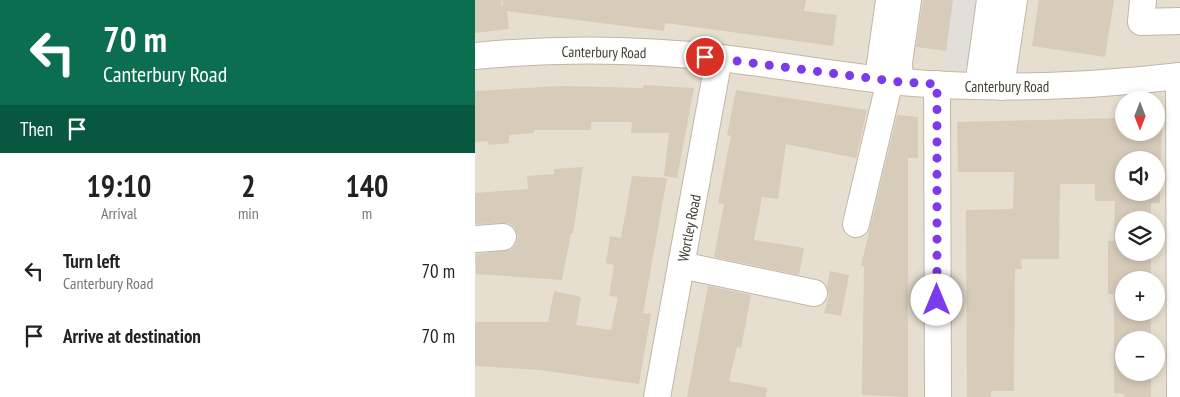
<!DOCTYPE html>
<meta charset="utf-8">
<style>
:root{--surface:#fff;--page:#f2f2f2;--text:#222;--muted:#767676}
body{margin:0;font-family:"PT Sans Narrow",sans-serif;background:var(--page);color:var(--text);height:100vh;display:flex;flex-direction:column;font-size:19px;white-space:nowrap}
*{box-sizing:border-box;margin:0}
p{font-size:16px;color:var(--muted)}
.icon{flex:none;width:28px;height:28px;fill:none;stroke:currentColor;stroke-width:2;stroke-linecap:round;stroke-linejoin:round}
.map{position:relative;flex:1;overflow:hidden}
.panel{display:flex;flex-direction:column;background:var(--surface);width:475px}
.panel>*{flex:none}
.banner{background:#0b6e4f;color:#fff;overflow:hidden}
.needle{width:32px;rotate:180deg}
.controls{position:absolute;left:640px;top:91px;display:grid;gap:10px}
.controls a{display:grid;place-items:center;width:50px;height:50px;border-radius:50%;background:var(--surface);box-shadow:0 2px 8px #0003;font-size:25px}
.pin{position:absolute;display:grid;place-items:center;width:42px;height:42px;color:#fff;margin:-21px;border:2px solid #fff;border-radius:50%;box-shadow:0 1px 5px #0007}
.me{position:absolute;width:55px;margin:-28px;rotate:0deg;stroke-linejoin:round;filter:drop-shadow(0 0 4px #0008)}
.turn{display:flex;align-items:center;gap:18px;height:105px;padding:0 20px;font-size:22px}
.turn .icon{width:65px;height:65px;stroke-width:2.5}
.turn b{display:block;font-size:35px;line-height:42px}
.then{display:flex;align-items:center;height:48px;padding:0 20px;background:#0003;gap:10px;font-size:19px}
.eta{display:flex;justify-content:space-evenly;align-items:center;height:85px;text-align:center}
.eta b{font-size:30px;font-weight:800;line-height:35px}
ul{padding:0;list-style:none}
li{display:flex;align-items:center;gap:15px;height:65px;padding:0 20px}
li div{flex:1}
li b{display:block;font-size:19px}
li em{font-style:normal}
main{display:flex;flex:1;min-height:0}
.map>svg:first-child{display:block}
.residential{fill:#e6dfd0;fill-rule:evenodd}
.parking{fill:#e2dfdb}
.building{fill:#d7cbba;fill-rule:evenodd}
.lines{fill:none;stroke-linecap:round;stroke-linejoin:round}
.minor-casing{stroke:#c0b7a8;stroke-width:28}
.minor{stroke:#fff;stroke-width:26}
.route{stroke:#7c3aed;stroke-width:9;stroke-dasharray:0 16.2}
.labels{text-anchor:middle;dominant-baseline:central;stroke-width:4;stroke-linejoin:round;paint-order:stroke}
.street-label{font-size:15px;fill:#443d33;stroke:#fff}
</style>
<main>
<section class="panel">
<div class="banner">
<div class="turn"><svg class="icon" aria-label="left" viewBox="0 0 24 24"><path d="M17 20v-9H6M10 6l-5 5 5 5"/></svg><div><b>70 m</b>Canterbury Road</div></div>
<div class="then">Then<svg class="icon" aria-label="arrive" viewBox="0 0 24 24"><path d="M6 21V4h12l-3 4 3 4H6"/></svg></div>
</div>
<div class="eta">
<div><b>19:10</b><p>Arrival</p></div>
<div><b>2</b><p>min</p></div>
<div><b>140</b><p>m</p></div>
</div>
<ul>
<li><svg class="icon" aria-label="left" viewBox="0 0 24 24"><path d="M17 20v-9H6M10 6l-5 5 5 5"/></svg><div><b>Turn left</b><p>Canterbury Road</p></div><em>70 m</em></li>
<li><svg class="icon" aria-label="arrive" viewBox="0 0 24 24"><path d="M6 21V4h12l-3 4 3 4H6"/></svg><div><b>Arrive at destination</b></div><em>70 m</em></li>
</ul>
</section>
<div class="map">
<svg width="705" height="397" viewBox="0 0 705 397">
<rect width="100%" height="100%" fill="#f2ede2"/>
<path class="residential" d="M0,0H705V397H0ZM649,100H681V132H649ZM649,160H681V192H649ZM649,220H681V252H649ZM649,280H681V312H649ZM649,340H681V372H649Z"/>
<polygon class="parking" points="478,0 527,0 500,69 468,67"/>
<g class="building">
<polygon points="0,0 27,0 26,5 28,5 28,0 331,0 329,11 362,15 358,46 190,23 189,31 32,11 34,29 0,33"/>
<polygon points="448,0 478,0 471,51 441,47"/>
<polygon points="564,0 639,0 630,57 557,46"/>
<polygon points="169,85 219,88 202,178 189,176 194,133 156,133 157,122 116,122 116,130 59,130 59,133 34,135 34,143 14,145 13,141 0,142 0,91 87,86 168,88"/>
<polygon points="261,90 392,110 381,158 311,144 303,199 287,197 279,240 329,248 324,275 239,257 249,204 243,203 256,136 252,135"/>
<polygon points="422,115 443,117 443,158 433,158 433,397 387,395 389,266 386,266"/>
<path d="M649,118V132H681V118H687L685,203H676V220H649V252H676V280H649V312H676V340H649V372H676V397H649V394L639,393V294H633V241H639L640,201H620V184H585L584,259H546L547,269H540L539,391H516V397H492L491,210L538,209L539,172H483L482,122ZM649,160H681V192H649Z"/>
<polygon points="108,167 98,233 96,233 87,280 1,274 0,254 36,250 41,244 43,236 40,228 34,223 0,224 0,193 53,189 52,176 79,174 79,169"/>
<polygon points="157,176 192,178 168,313 176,314 164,384 64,370 0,366 0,322 73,322 79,291 106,297 101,325 136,330 143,297 134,296 139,265 131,263 135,236 146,238"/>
<polygon points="355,271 374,275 366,316 349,313 354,296 352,286"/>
<polygon points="233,286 276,295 266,348 262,347 254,381 292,388 291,397 212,397"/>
</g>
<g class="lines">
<defs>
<g id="minor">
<polyline points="668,0 666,22 705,21"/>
<path d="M0,56C82,48 164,49 245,58C306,65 365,76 426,82C519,90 612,87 705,76"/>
<polyline points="704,76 705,397"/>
<polyline points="403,79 414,0"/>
<polyline points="425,81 424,63 433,0"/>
<polyline points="462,84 463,397"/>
<polyline points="503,86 515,0"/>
<polyline points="526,87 539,0"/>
<polyline points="381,224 415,80"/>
<polyline points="0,239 28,237"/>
<polyline points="206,265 339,293"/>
<polyline points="182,397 244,58"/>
</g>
</defs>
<use href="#minor" class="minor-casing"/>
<use href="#minor" class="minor"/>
</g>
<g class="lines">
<polyline class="route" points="230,57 425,82 462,84 462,300"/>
</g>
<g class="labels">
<g class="street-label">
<text transform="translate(129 52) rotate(1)">Canterbury Road</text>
<text x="532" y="86">Canterbury Road</text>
<text transform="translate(214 228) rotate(-79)">Wortley Road</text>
</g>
</g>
</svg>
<div class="controls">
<a><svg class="needle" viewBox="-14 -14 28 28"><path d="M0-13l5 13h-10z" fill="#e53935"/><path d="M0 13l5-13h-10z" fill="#767676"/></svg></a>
<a><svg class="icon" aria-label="sound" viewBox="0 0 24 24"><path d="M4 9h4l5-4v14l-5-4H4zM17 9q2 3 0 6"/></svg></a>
<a><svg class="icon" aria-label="layers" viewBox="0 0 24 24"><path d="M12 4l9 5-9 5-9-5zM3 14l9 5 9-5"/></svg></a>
<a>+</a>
<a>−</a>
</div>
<div class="pin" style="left:230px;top:57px;background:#d93025"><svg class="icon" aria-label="arrive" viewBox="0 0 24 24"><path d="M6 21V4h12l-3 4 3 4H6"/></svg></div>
<svg class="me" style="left:462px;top:300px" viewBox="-20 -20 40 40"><circle r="19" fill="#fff"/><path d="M0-13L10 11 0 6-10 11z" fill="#7c3aed"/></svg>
</div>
</main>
